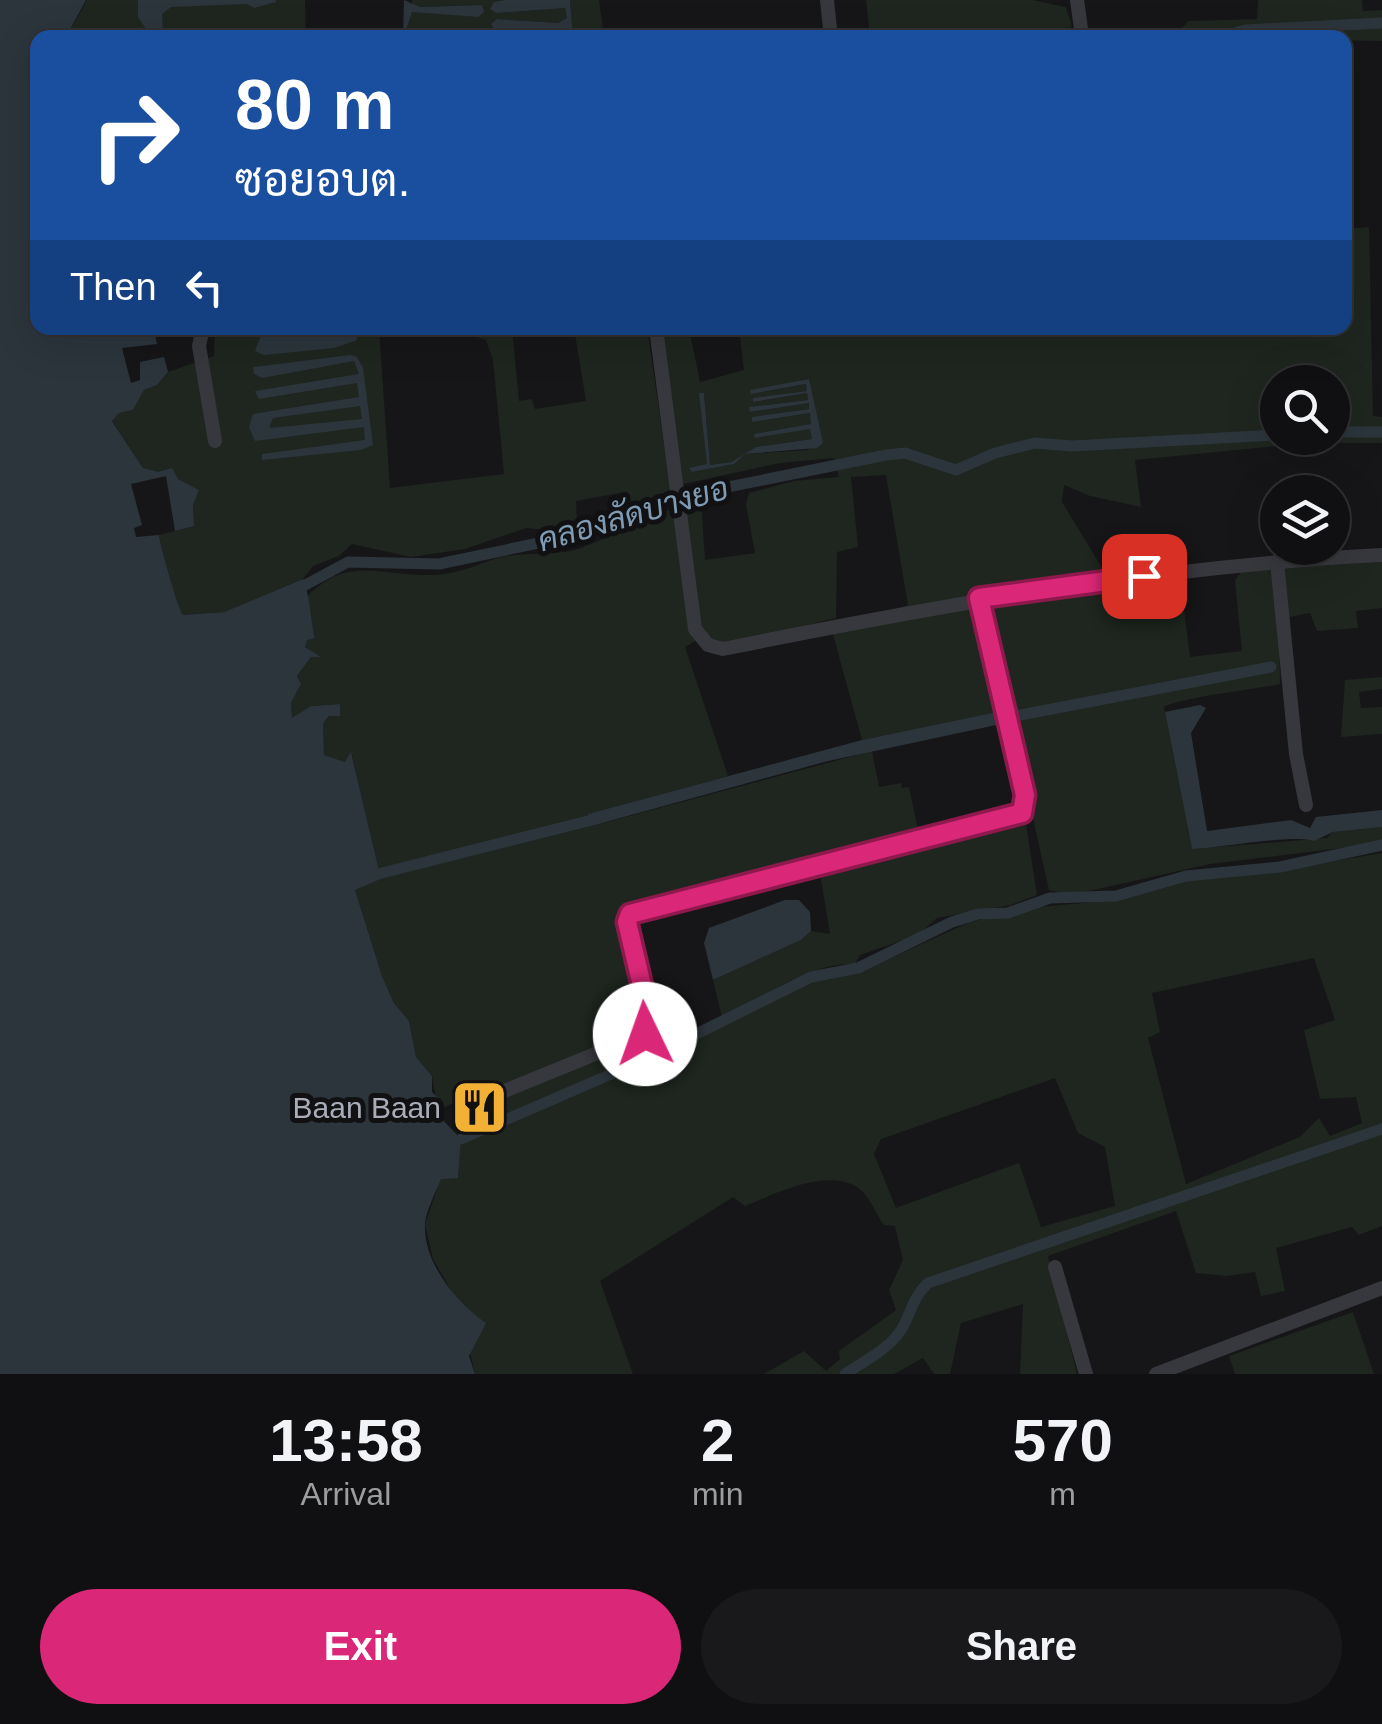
<!DOCTYPE html>
<meta charset="utf-8">
<style>
:root{--surface:#101012;--page:#19191b;--text:#f1f3f6;--muted:#9c9d9f;--line:#303032;--accent:#db2777}
body{margin:0;font-family:Helvetica,Sarabun,sans-serif;background:var(--page);color:var(--text);height:100vh;display:flex;flex-direction:column;font-size:38px;white-space:nowrap}
*{box-sizing:border-box;margin:0}
p{font-size:32px;color:var(--muted)}
.icon{flex:none;width:55px;height:55px;fill:none;stroke:currentColor;stroke-width:2;stroke-linecap:round;stroke-linejoin:round}
.map{position:relative;height:1374px;overflow:hidden}
.sheet{display:flex;flex-direction:column;background:var(--surface);flex:1}
.sheet>*{flex:none}
.guide{position:absolute;left:30px;top:30px;width:1322px;height:305px;border-radius:20px;box-shadow:0 10px 40px #0002,0 0 0 2px var(--line);background:#1a4fa0;color:#fff;overflow:hidden}
.fabs{position:absolute;left:1260px;top:365px;display:grid;gap:20px}
.fabs a{display:grid;place-items:center;width:90px;height:90px;border-radius:50%;background:var(--surface);box-shadow:0 10px 40px #0002,0 0 0 2px var(--line);font-size:50px}
.pin{position:absolute;display:grid;place-items:center;width:85px;height:85px;color:#fff;margin:-42px;border-radius:20px;box-shadow:0 5px 15px #0006}
.me{position:absolute;width:110px;margin:-55px;rotate:357deg;stroke-linejoin:round;filter:drop-shadow(0 0 8px #0008)}
.turn{display:flex;align-items:center;gap:35px;height:210px;padding:0 40px;font-size:45px}
.turn .icon{width:130px;height:130px;stroke-width:2.5}
.turn b{display:block;font-size:70px;line-height:85px}
.then{display:flex;align-items:center;height:95px;padding:0 40px;background:#0003;gap:20px;font-size:38px}
.eta{display:flex;justify-content:space-evenly;align-items:center;height:170px;text-align:center}
.eta b{font-size:60px;font-weight:700;line-height:70px}
.button{display:flex;gap:20px;margin-top:auto;padding:20px 40px}
.button a{flex:1;height:115px;border-radius:60px;background:var(--accent);color:#fff;font-size:40px;font-weight:700;line-height:115px;text-align:center}
.button a+a{background:var(--page);color:var(--text)}
.map>svg:first-child{display:block}
.green{fill:#1e261f;fill-rule:evenodd}
.water{fill:#2c353c;fill-rule:evenodd}
.lines{fill:none;stroke-linecap:round;stroke-linejoin:round}
.canal{stroke:#2c353c;stroke-width:11}
.minor{stroke:#37383d;stroke-width:14}
.route-casing{stroke:#8e194d;stroke-width:25}
.route{stroke:#db2777;stroke-width:18}
.labels{text-anchor:middle;dominant-baseline:central;stroke-width:10;stroke-linejoin:round;paint-order:stroke}
.poi-label{font-size:30px;fill:#a8adb8;stroke:#111113;text-anchor:end}
.water-label{font-size:32px;font-style:italic;fill:#7f9bb3;stroke:#111113}
</style>
<div class="map">
<svg width="1382" height="1374" viewBox="0 0 1382 1374">
<rect width="100%" height="100%" fill="#161618"/>
<g class="green">
<polygon points="87,0 305,0 306,37 66,38"/>
<polygon points="412,0 505,0 494,2 497,13 565,8 567,18 558,23 497,19 495,31 563,33 559,37 481,37 482,31 416,31 407,29 412,11 478,17 482,5 420,7 412,6"/>
<polygon points="570,0 599,0 604,37 573,37"/>
<polygon points="866,0 1032,0 1066,7 1072,27 1026,32 1026,37 870,37"/>
<polygon points="1258,0 1362,0 1363,11 1382,10 1382,41 1131,37 1180,30 1189,21 1257,19"/>
<path d="M1369,227L1373,416L1382,417V443H1307L1135,460L1141,507L1090,496L1064,485L1062,502L1107,576H1180L1190,657L1242,651L1235,581L1242,570L1382,562V608L1356,611L1358,628L1317,631L1310,613L1279,619L1280,684C1257,689 1177,698 1164,707L1192,849L1327,838L1333,832L1382,827V843L1210,864L1071,895L1049,890L1009,710L862,740L832,631L908,605L886,475L851,477L858,547L837,552L836,618L721,646L705,635L685,647L728,776L589,814L592,826L872,751L879,787L901,783L902,788L909,787L918,830L614,919L648,1052L503,1119L496,1084L438,1110L432,1076L416,1057L409,1021L394,1003L382,976L355,890L381,879L352,755L345,762L324,755L323,724L340,704L311,706L292,719L291,703L301,684L297,676L311,657H320L304,647L307,639L315,637L304,600C347,553 380,577 432,575C455,575 476,565 498,558C524,551 555,557 581,548C622,532 658,511 701,500L705,560L755,553L746,505L749,493L794,481L839,477L834,458L780,463L683,484L661,328H689L700,382L744,370L739,328H1345V229ZM809,379L818,436L808,450L745,454L733,464L692,472L707,465L700,393H704L710,465L731,462L756,447L812,439L811,428L755,438V434L812,424L811,413L752,422L753,417L809,409V403L751,412L750,407L808,400L807,393L754,402V398L807,391V384L752,394ZM1278,382H1332V438H1278Z"/>
<polygon points="215,328 304,328 262,333 357,333 355,328 413,328 379,329 390,488 504,474 493,360 486,340 454,329 425,328 512,328 519,401 532,399 535,409 586,401 574,328 647,328 671,492 627,505 625,492 576,501 577,521 557,531 526,528 465,549 411,557 352,544 339,556 313,566 303,579 224,612 183,615 174,604 159,535 194,526 193,505 199,490 143,468 112,420 119,413 133,410 144,390 157,385 168,372 214,356"/>
<polygon points="1382,677 1382,689 1359,692 1361,708 1382,707 1382,734 1341,737 1345,680"/>
<path d="M1025,818L1037,895L1011,905L937,918L918,935L860,955L855,964C808,962 764,998 722,1018L713,980L801,940L811,931L830,934L820,873Z"/>
<path d="M1382,853V1226L1359,1235L1352,1227L1276,1248L1285,1291L1261,1296L1255,1272L1227,1276L1196,1273L1176,1211L1048,1256L1077,1374H1020L1023,1304L961,1323L950,1374H934L923,1358L894,1374H764L804,1351L826,1371L840,1359L839,1351L896,1310L889,1290L903,1260L895,1226L884,1225C876,1214 868,1193 857,1187C825,1168 775,1194 745,1206L733,1197L600,1281L633,1374H475L459,1304L433,1259L425,1224L441,1178H458L460,1144L626,1074L813,981L858,973L970,922L1038,907L1119,900L1198,878L1275,871ZM1314,958L1335,1020L1304,1030L1320,1099L1356,1097L1362,1123L1330,1136L1319,1118L1300,1137L1186,1184L1148,1038L1160,1032L1152,993ZM1055,1078L1078,1133L1105,1147L1115,1206L1041,1227L1019,1163L896,1208L874,1154L881,1139Z"/>
<polygon points="1353,1312 1374,1374 1235,1374 1229,1356"/>
</g>
<g class="water">
<path d="M0,0H86L66,37L38,38V328H160L155,335L157,344L122,348L131,383L140,380V362L164,357L168,372L157,385L144,390L133,410L119,413L112,421L143,468L158,472L172,468L178,479L199,490L193,505L194,526L175,531L166,476L131,484L142,525L134,528L136,537L159,535C161,548 177,607 183,615L224,612L303,579C310,594 310,619 315,638L307,640L305,647L321,657H311L297,676L301,684L291,703L292,718L311,706L340,704V716H329L323,724L324,755L345,762L351,752L381,879L355,890L382,976L394,1003L409,1021L416,1057L432,1076V1092L440,1100L437,1114L461,1139L458,1178L441,1179C436,1192 426,1210 425,1224C423,1263 457,1303 486,1323L469,1356L475,1374H0Z"/>
<polygon points="138,0 276,0 276,2 254,8 247,4 171,7 162,14 163,37 152,38 138,17"/>
<polygon points="404,0 420,7 482,5 484,12 478,17 412,12 407,28 482,31 481,37 403,37"/>
<polygon points="505,0 570,0 573,37 559,37 562,33 495,31 491,24 497,19 558,23 567,18 565,8 496,13 490,9 494,2"/>
<polygon points="304,328 355,328 357,340 334,348 264,355 255,351 262,333"/>
<path d="M350,355L357,357L363,368L373,445L361,450L262,460V454L365,440L364,427L255,441L249,427L253,414L359,397L357,383L259,399L255,391L359,374L354,361L262,378L254,374L253,367ZM360,406L362,419L269,428L273,418Z"/>
<polygon points="809,379 823,443 817,448 745,454 734,464 692,472 689,468 707,464 699,393 704,393 710,465 731,462 756,447 812,439 810,429 755,438 754,434 811,424 810,413 752,422 752,417 809,409 809,403 750,412 749,407 808,400 807,393 753,402 753,398 807,391 806,384 751,394 750,390"/>
<path d="M1200,705L1206,708L1191,733L1207,831L1291,820L1310,828L1316,817L1382,810V827L1333,832L1314,841C1291,834 1222,848 1192,849L1165,712Z"/>
<polygon points="997,712 1001,724 828,761 591,826 588,814 862,740"/>
<polygon points="785,900 799,900 810,912 811,931 801,940 713,980 704,943 709,928"/>
</g>
<g class="lines">
<g class="canal">
<polyline points="1218,38 1245,30 1382,23"/>
<polyline points="1332,432 1382,432"/>
<polyline points="296,590 348,562 439,564 572,536 669,499 886,455 905,453 956,470 995,453 1035,443 1072,446 1278,435"/>
<polyline points="1015,716 1271,667"/>
<polyline points="366,877 600,818"/>
<polyline points="461,1139 644,1060 811,977 858,968 952,922 978,914 1008,913 1050,898 1116,896 1186,876 1280,867 1382,845"/>
<path d="M845,1374C866,1360 894,1347 905,1323C913,1306 914,1297 928,1283L1382,1129"/>
</g>
<g class="minor">
<polyline points="827,0 831,38"/>
<polyline points="1077,0 1082,36"/>
<polyline points="203,328 199,346 215,441"/>
<path d="M656,328L695,629L708,645L723,649C941,605 1159,566 1382,555"/>
<polyline points="1277,562 1296,754 1306,805"/>
<polyline points="502,1092 649,1032 651,1024 627,922 630,913 1021,813 1025,795 979,598"/>
<polyline points="1055,1267 1086,1374"/>
<polyline points="1156,1374 1382,1288"/>
</g>
</g>
<g class="lines">
<defs>
<polyline id="route" points="645,1034 651,1024 627,922 630,914 1022,813 1025,795 979,598 1144,576"/>
</defs>
<use href="#route" class="route-casing"/>
<use href="#route" class="route"/>
</g>
<defs>
<symbol id="restaurant-square" viewBox="-11 -11 22 22"><rect x="-9" y="-9" width="18" height="18" rx="4" fill="#f2b134" stroke="#111113"/><path d="M-5-6h1v4h1v-4h1v4h1v-4h1v5L-1.5 .5V6h-2V.5L-5-1ZM5-6V6H3V1.5H1.5Q1.5-4 5-6Z" fill="#111"/></symbol>
</defs>
<g fill-rule="evenodd">
<use href="#restaurant-square" x="448" y="1076" width="63" height="63"/>
</g>
<g class="labels">
<g class="poi-label">
<text x="441" y="1107">Baan Baan</text>
</g>
<g class="water-label">
<text transform="translate(633 514) rotate(-16)">คลองลัดบางยอ</text>
</g>
</g>
</svg>
<div class="fabs">
<a><svg class="icon" aria-label="search" viewBox="0 0 24 24"><circle cx="10" cy="10" r="6"/><path d="M15 15l6 6"/></svg></a>
<a><svg class="icon" aria-label="layers" viewBox="0 0 24 24"><path d="M12 4l9 5-9 5-9-5zM3 14l9 5 9-5"/></svg></a>
</div>
<div class="pin" style="left:1144px;top:576px;background:#d93025"><svg class="icon" aria-label="arrive" viewBox="0 0 24 24"><path d="M6 21V4h12l-3 4 3 4H6"/></svg></div>
<svg class="me" style="left:645px;top:1034px" viewBox="-20 -20 40 40"><circle r="19" fill="#fff"/><path d="M0-13L10 11 0 6-10 11z" fill="#db2777"/></svg>
<div class="guide">
<div class="turn"><svg class="icon" aria-label="right" viewBox="0 0 24 24"><path d="M7 20v-9h11M14 6l5 5-5 5"/></svg><div><b>80 m</b>ซอยอบต.</div></div>
<div class="then">Then<svg class="icon" aria-label="left" viewBox="0 0 24 24"><path d="M17 20v-9H6M10 6l-5 5 5 5"/></svg></div>
</div>
</div>
<section class="sheet">
<div class="eta">
<div><b>13:58</b><p>Arrival</p></div>
<div><b>2</b><p>min</p></div>
<div><b>570</b><p>m</p></div>
</div>
<div class="button"><a>Exit</a><a>Share</a></div>
</section>
